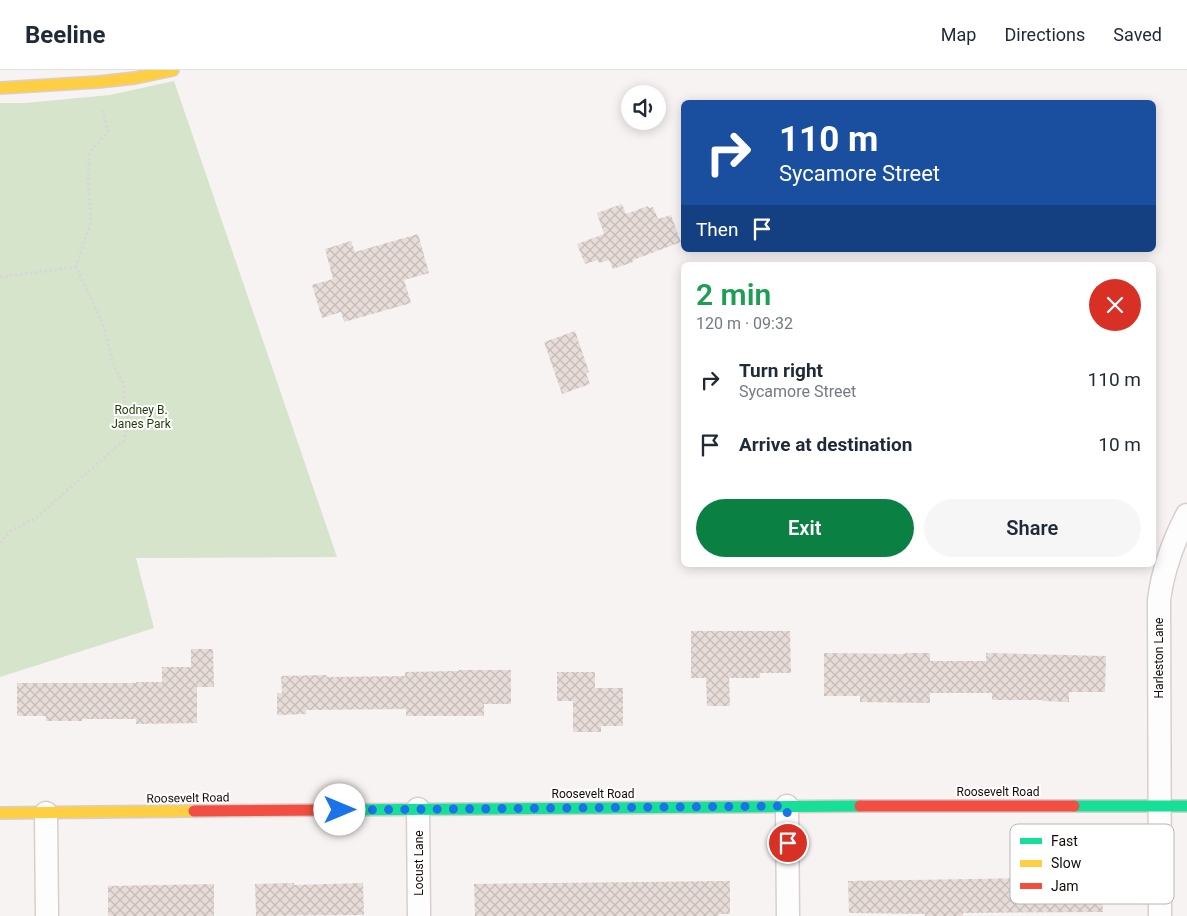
<!DOCTYPE html>
<meta charset="utf-8">
<style>
:root{--surface:#fff;--page:#f6f6f7;--text:#1f2937;--muted:#747a83;--line:#e0e1e3;--accent:#0b8043}
body{margin:0;font-family:Roboto,sans-serif;background:var(--page);color:var(--text);height:100vh;display:flex;flex-direction:column;font-size:19px;white-space:nowrap}
*{box-sizing:border-box;margin:0}
p{font-size:16px;color:var(--muted)}
.icon{flex:none;width:28px;height:28px;fill:none;stroke:currentColor;stroke-width:2;stroke-linecap:round;stroke-linejoin:round}
.map{position:relative;flex:1;overflow:hidden}
.drawer{position:absolute;left:681px;top:192px;width:475px;height:305px;display:flex;flex-direction:column;background:var(--surface);border-radius:8px;box-shadow:0 2px 12px #0003}
.drawer>*{flex:none}
.banner{position:absolute;left:681px;top:30px;width:475px;height:152px;border-radius:8px;box-shadow:0 2px 12px #0003;background:#1a4fa0;color:#fff;overflow:hidden}
.tools{position:absolute;left:621px;top:15px;display:grid;gap:10px}
.tools a{display:grid;place-items:center;width:45px;height:45px;border-radius:50%;background:var(--surface);box-shadow:0 2px 12px #0003;font-size:25px}
.pin{position:absolute;display:grid;place-items:center;width:42px;height:42px;color:#fff;margin:-21px;border:2px solid #fff;border-radius:50%;box-shadow:0 1px 5px #0007}
.me{position:absolute;width:55px;margin:-28px;rotate:90deg;stroke-linejoin:round;filter:drop-shadow(0 0 4px #0008)}
.turn{display:flex;align-items:center;gap:18px;height:105px;padding:0 15px;font-size:22px}
.turn .icon{width:65px;height:65px;stroke-width:2.5}
.turn b{display:block;font-size:35px;line-height:42px}
.then{display:flex;align-items:center;height:48px;padding:0 15px;background:#0003;gap:10px;font-size:19px}
.round{display:grid;place-items:center;flex:none;width:52px;height:52px;border-radius:26px;background:var(--page)}
.summary{display:flex;align-items:center;justify-content:space-between;height:85px;padding:0 15px}
h1{font-size:30px;font-weight:600;line-height:38px;color:#1e9e55}
.button{display:flex;gap:10px;margin-top:auto;padding:10px 15px}
.button a{flex:1;height:58px;border-radius:30px;background:var(--accent);color:#fff;font-size:20px;font-weight:600;line-height:58px;text-align:center}
.button a+a{background:var(--page);color:var(--text)}
ul{padding:0;list-style:none}
li{display:flex;align-items:center;gap:15px;height:65px;padding:0 15px}
li div{flex:1}
li b{display:block;font-size:19px}
li em{font-style:normal}
header{display:flex;align-items:center;gap:30px;box-sizing:border-box;height:70px;padding:0 25px;background:var(--surface);border-bottom:1px solid var(--line)}
header strong{font-size:24px}
nav{display:flex;gap:28px;margin-inline-start:auto;font-size:18px}
.map>svg:first-child{display:block}
.park{fill:#d5e4ca}
.building{fill:url(#building-cross-hatch)}
.lines{fill:none;stroke-linecap:round;stroke-linejoin:round}
.street-casing{stroke:#d8cfcc;stroke-width:25}
.fast-casing{stroke:#d8cfcc;stroke-width:14}
.slow-casing{stroke:#d8cfcc;stroke-width:14}
.jam-casing{stroke:#d8cfcc;stroke-width:14}
.path{stroke:#d8d7d7;stroke-width:3;stroke-dasharray:2.5 2.5;stroke-linecap:butt}
.street{stroke:#fefdfd;stroke-width:22}
.fast{stroke:#16e098;stroke-width:11}
.slow{stroke:#ffcf43;stroke-width:11}
.jam{stroke:#f24e42;stroke-width:11}
.route{stroke:#1a73e8;stroke-width:9;stroke-dasharray:0 16.2}
.labels{text-anchor:middle;dominant-baseline:central;stroke-width:4;stroke-linejoin:round;paint-order:stroke}
.park-label{font-size:12px;fill:#1e3c08;stroke:#fff}
.street-label{font-size:12px;fill:#140905;stroke:#fff}
.key{fill:#fff;stroke:#b8b5b4;stroke-width:1}
.key-label{font-size:14px;fill:#140905}
</style>
<header>
<strong>Beeline</strong>
<nav><a>Map</a><a>Directions</a><a>Saved</a></nav>
</header>
<div class="map">
<svg width="1187" height="846" viewBox="0 0 1187 846">
<defs>
<pattern id="building-cross-hatch" width="8" height="8" patternUnits="userSpaceOnUse" patternTransform="scale(1.25)"><rect width="8" height="8" fill="#e7dcd8"/><path d="M0 0l8 8M0 8l8-8" fill="none" stroke="#c5bbb8"/></pattern>
</defs>
<rect width="100%" height="100%" fill="#f7f3f2"/>
<polygon class="park" points="174,11 337,487 136,488 154,558 0,607 0,33 25,33 110,25"/>
<g class="building">
<polygon points="622,134 626,144 648,136 649,138 653,137 658,149 671,145 681,172 633,190 633,192 613,199 609,190 599,193 598,190 585,194 577,174 604,164 597,143"/>
<polygon points="418,164 429,203 404,210 411,233 344,252 341,242 322,248 312,215 333,209 325,179 351,171 355,182"/>
<polygon points="575,261 589,302 586,303 590,314 562,324 544,272"/>
<polygon points="691,561 790,561 791,603 760,603 760,608 729,608 730,636 707,636 706,608 691,608"/>
<polygon points="191,579 213,579 214,617 197,617 197,653 136,654 136,649 82,649 82,651 46,651 46,646 17,646 17,613 136,613 136,612 162,612 162,597 191,597"/>
<polygon points="824,583 905,584 905,583 930,583 930,591 986,591 986,583 1106,586 1105,622 1069,622 1069,632 1042,631 1042,630 992,630 992,623 930,623 930,633 860,632 860,626 824,626"/>
<polygon points="459,600 511,600 511,634 484,634 484,646 406,646 406,639 306,640 306,644 277,645 277,623 282,623 281,606 326,605 327,607 405,606 405,602 459,601"/>
<polygon points="557,602 595,602 595,618 623,618 623,656 601,656 601,662 573,662 573,631 557,631"/>
<polygon points="1039,808 1102,809 1103,842 963,843 963,846 925,846 925,844 849,843 848,811"/>
<polygon points="730,811 730,844 719,844 719,846 475,846 474,814"/>
<polygon points="294,813 294,815 363,813 364,845 256,846 255,814"/>
<polygon points="214,814 214,846 108,846 108,816"/>
</g>
<g class="lines">
<defs>
<g id="street">
<polyline points="787,736 788,846"/>
<polyline points="418,739 419,846"/>
<polyline points="46,743 47,846"/>
<path d="M1160,846L1159,530C1163,499 1173,472 1187,445"/>
</g>
<g id="fast">
<polyline points="1074,736 1187,736"/>
<polyline points="329,740 860,736"/>
</g>
<g id="slow">
<polyline points="0,18 98,12 135,8 173,0"/>
<polyline points="0,743 194,741"/>
</g>
<g id="jam">
<polyline points="860,736 1074,736"/>
<polyline points="194,741 329,740"/>
</g>
</defs>
<use href="#street" class="street-casing"/>
<use href="#fast" class="fast-casing"/>
<use href="#slow" class="slow-casing"/>
<use href="#jam" class="jam-casing"/>
<g class="path">
<polyline points="0,207 76,197"/>
<polyline points="0,473 10,461 36,448 124,370 128,354 123,313 113,294 104,257 76,197 91,151 88,108 90,82 108,62 103,40"/>
</g>
<use href="#street" class="street"/>
<use href="#fast" class="fast"/>
<use href="#slow" class="slow"/>
<use href="#jam" class="jam"/>
</g>
<g class="lines">
<polyline class="route" points="340,740 787,736 788,773"/>
</g>
<g class="labels">
<g class="park-label">
<text x="141" y="340">Rodney B.<tspan x="141" dy="14">Janes Park</tspan></text>
</g>
<g class="street-label">
<text transform="translate(1159 588) rotate(-90)">Harleston Lane</text>
<text x="998" y="722">Roosevelt Road</text>
<text x="593" y="724">Roosevelt Road</text>
<text transform="translate(188 728) rotate(-1)">Roosevelt Road</text>
<text transform="translate(419 793) rotate(-90)">Locust Lane</text>
</g>
</g>
<rect x="1010" y="754" width="164" height="80" rx="8" class="key"/>
<rect x="1020" y="768" width="22" height="6" fill="#16e098"/>
<rect x="1020" y="790" width="22" height="7" fill="#ffcf43"/>
<rect x="1020" y="813" width="22" height="6" fill="#f24e42"/>
<g class="key-label">
<text x="1051" y="776">Fast</text>
<text x="1051" y="798">Slow</text>
<text x="1051" y="821">Jam</text>
</g>
</svg>
<div class="tools">
<a><svg class="icon" aria-label="sound" viewBox="0 0 24 24"><path d="M4 9h4l5-4v14l-5-4H4zM17 9q2 3 0 6"/></svg></a>
</div>
<div class="pin" style="left:788px;top:773px;background:#d93025"><svg class="icon" aria-label="arrive" viewBox="0 0 24 24"><path d="M6 21V4h12l-3 4 3 4H6"/></svg></div>
<svg class="me" style="left:340px;top:740px" viewBox="-20 -20 40 40"><circle r="19" fill="#fff"/><path d="M0-13L10 11 0 6-10 11z" fill="#1a73e8"/></svg>
<div class="banner">
<div class="turn"><svg class="icon" aria-label="right" viewBox="0 0 24 24"><path d="M7 20v-9h11M14 6l5 5-5 5"/></svg><div><b>110 m</b>Sycamore Street</div></div>
<div class="then">Then<svg class="icon" aria-label="arrive" viewBox="0 0 24 24"><path d="M6 21V4h12l-3 4 3 4H6"/></svg></div>
</div>
<section class="drawer">
<div class="summary"><div><h1>2 min</h1><p>120 m · 09:32</p></div><a class="round" style="background:#d93025;color:#fff"><svg class="icon" aria-label="close" viewBox="0 0 24 24"><path d="M6 6l12 12M18 6L6 18"/></svg></a></div>
<ul>
<li><svg class="icon" aria-label="right" viewBox="0 0 24 24"><path d="M7 20v-9h11M14 6l5 5-5 5"/></svg><div><b>Turn right</b><p>Sycamore Street</p></div><em>110 m</em></li>
<li><svg class="icon" aria-label="arrive" viewBox="0 0 24 24"><path d="M6 21V4h12l-3 4 3 4H6"/></svg><div><b>Arrive at destination</b></div><em>10 m</em></li>
</ul>
<div class="button"><a>Exit</a><a>Share</a></div>
</section>
</div>
